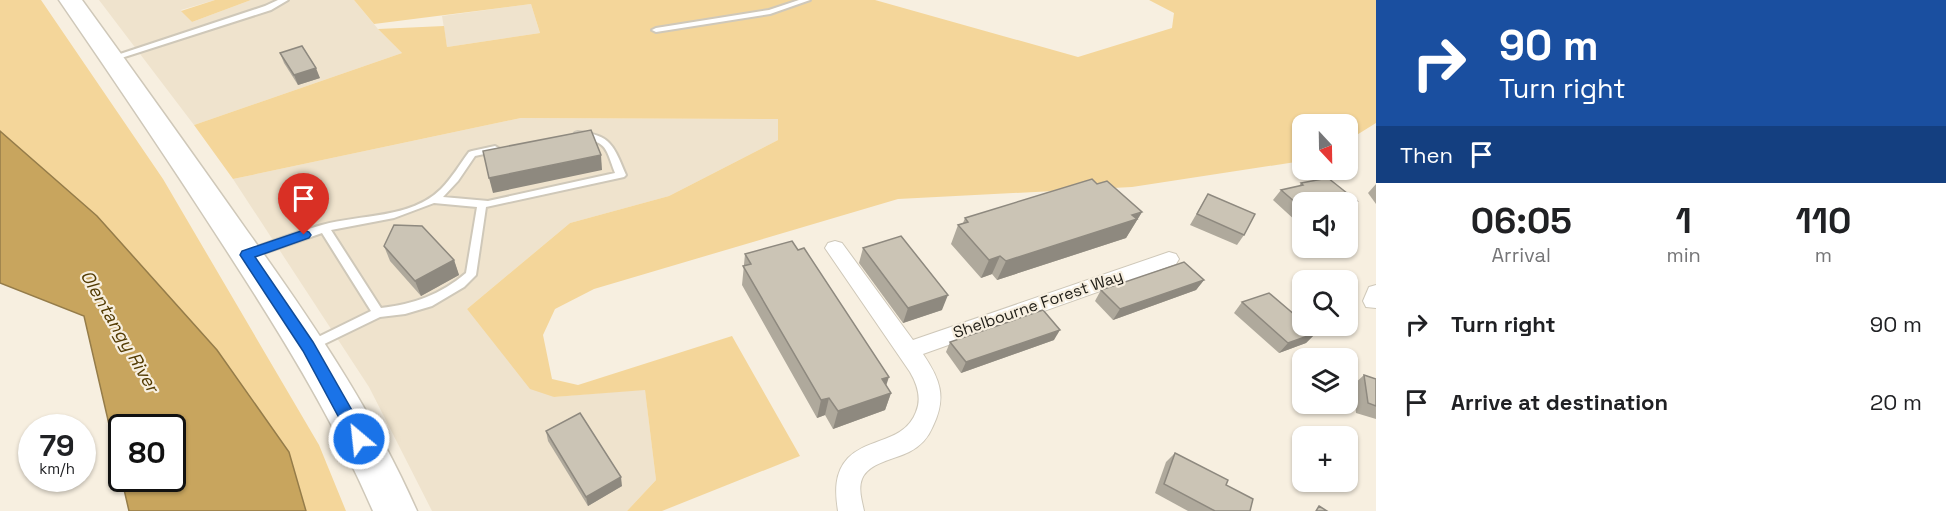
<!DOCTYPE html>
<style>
:root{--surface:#fff;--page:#f2f2f2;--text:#202124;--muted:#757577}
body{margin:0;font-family:"Space Grotesk",sans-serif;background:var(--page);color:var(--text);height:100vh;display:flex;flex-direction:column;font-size:22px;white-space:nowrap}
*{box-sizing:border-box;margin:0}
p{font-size:20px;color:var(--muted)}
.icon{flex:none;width:33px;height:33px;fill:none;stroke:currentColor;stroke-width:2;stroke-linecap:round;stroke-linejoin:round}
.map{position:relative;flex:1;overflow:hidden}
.side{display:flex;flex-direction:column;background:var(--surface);width:570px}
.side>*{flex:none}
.top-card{background:#1a4fa0;color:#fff;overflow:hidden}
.needle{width:39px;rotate:158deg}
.buttons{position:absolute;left:1292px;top:114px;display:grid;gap:12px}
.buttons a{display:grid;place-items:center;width:66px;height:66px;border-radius:12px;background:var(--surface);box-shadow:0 2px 4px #0004;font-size:30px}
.speed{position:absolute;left:18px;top:414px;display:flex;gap:12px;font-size:30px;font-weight:700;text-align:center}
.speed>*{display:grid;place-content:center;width:78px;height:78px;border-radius:50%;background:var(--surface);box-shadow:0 2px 4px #0004;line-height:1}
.speed small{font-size:15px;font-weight:400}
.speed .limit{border:3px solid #111;border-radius:9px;background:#fff;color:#111}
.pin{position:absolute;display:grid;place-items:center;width:51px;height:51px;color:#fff;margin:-62px -26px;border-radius:50% 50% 50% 0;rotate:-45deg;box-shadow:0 0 6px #0007}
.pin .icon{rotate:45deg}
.me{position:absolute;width:66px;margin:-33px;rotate:332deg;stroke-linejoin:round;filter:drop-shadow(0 0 4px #0008)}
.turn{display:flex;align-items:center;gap:21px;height:126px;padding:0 24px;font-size:27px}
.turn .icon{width:78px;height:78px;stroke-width:2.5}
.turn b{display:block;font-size:42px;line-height:51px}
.then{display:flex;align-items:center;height:57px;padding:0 24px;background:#0003;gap:12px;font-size:22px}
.eta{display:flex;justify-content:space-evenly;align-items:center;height:102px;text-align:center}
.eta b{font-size:36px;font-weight:600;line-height:42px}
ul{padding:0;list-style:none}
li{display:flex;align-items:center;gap:18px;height:78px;padding:0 24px}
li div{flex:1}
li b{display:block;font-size:22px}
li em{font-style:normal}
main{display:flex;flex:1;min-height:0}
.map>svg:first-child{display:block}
.built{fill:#efe3cd}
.green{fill:#f4d69a}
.water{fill:#c8a55e;stroke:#957c49;stroke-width:1.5;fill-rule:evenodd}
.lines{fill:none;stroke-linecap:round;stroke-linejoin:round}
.lane-casing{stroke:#cfc8b9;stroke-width:4}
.street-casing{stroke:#cfc8b9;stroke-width:2}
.highway-casing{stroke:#cfc8b9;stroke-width:3}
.lane{fill:#fff;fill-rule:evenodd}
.street{fill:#fff;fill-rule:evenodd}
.highway{fill:#fff;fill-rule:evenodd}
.wall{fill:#afa99c}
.shaded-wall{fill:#8e897f}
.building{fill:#cbc4b5;stroke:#8e897f;stroke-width:1.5}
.route{fill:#1a73e8;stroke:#114b97;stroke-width:1.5}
.labels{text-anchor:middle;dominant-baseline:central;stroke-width:4.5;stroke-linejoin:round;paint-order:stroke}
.street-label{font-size:16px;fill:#1f1d17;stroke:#f7efe0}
.water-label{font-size:18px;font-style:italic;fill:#523a00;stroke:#f7efe0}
</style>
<main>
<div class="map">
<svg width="1376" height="511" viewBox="0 0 1376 511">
<rect width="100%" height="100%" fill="#f7efe0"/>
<g class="built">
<polygon points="99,0 215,0 181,10 192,22 251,0 354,0 378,29 402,53 194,125"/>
<polygon points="531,4 540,33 447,47 442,16"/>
<polygon points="521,118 778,119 778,140 669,196 570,223 467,309 554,397 645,389 656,480 627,511 432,511 369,387 233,179"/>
</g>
<g class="green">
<polygon points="0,0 41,0 163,179 319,445 346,511 306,511 289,452 217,350 97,216 0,131"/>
<polygon points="215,0 251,0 192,22 181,11"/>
<polygon points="354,0 875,0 1078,57 1172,28 1174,13 1149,0 1376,0 1376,123 1347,141 1347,124 1302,124 1302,161 1132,187 898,199 594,289 555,309 543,335 552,379 578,385 732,336 800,456 662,511 627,511 656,480 645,390 554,397 530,389 467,309 570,223 669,196 778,140 778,119 521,118 233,179 194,125 402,53 378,29 444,26 447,47 540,33 531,4 374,24"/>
</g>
<path class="water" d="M0,131L97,216L217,350L289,452L306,511H129L84,316L0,283ZM122,428H172V478H122Z"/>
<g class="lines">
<defs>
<g id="lane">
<polygon points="278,0 288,0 271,10 115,60 112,60 108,58 265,6"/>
<polygon points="799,0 810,0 770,14 656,32 652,30 656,28 769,10"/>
<path d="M578,132C611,134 614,147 626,175L624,177L486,207L476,275L464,287L432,306L405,314L380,317L314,349L310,351L306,349L304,346L306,343L371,311L322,233L247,259L242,255L243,252C269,243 296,232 322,225C360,214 411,219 441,189C452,178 460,164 469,152L472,151L495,146L500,149L498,151L475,156L458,181L443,197L488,201L615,173C604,143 607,143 575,137L574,135L575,133ZM434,203L477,207L466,273C440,295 414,304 381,308L331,230L394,218Z"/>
</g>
<g id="street">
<path d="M835,241L842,243L913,340L1169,252L1176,254L1179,259L1176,264L923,354C940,379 947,397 933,426C928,438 921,446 909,452C895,459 868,463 862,479C858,489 862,501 864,511H838C835,492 834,473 848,458C869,437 904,443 916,412C922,398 917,384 910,372L825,248L828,243Z"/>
<polygon points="1376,285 1376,308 1366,307 1363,301 1369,287"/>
</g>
<path id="highway" d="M59,0H82C138,77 193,154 248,232C311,320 373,411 417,511H373C332,416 277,328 221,242C168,160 114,80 59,0Z"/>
</defs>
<use href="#lane" class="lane-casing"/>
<use href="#street" class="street-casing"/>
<use href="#highway" class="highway-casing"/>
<use href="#lane" class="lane"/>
<use href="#street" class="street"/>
<use href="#highway" class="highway"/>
</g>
<g class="wall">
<polygon points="280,53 320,78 298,85 284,63"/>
<polygon points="1301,183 1357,201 1347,212 1347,202 1302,202 1302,221 1297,222 1273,200 1281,190 1299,186"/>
<polygon points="1097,184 1142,212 1126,238 997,280 992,274 981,278 951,244 958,225 963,223 965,218"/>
<polygon points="1376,184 1376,204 1368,193"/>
<polygon points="1208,194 1244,235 1237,245 1190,225"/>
<polygon points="384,246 454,260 459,275 421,296 390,261"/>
<polygon points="863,248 942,310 903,323 859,263"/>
<polygon points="745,254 886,385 891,393 885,410 833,429 825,415 817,418 742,285"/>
<polygon points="1204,280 1196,290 1113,320 1095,301 1101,290"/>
<polygon points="1242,302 1316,333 1306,343 1279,353 1234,313"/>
<polygon points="1054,340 961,373 946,352 950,342"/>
<polygon points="1364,375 1376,379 1376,419 1356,413 1353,385"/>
<polygon points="546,431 622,486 588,506 548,441"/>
<polygon points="1175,453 1226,485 1250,511 1188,511 1155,493 1166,462"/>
</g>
<g class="shaded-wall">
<polygon points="316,68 320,78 298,85 294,75"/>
<polygon points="601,155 602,170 493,193 489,178"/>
<polygon points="1357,201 1347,212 1347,203"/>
<polygon points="1142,212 1126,238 997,280 1006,261"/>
<polygon points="1302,215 1302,221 1297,222"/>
<polygon points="1000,256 992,274 981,278 989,260"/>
<polygon points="454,260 459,275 421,296 415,281"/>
<polygon points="1204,280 1196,290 1113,320 1120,309"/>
<polygon points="948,295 942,310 903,323 908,308"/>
<polygon points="1060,330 1054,340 961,373 966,362"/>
<polygon points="1316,333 1306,343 1279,353 1288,343"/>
<polygon points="889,377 883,395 882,379"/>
<polygon points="891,393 885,410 833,429 838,411"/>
<polygon points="829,398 825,415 817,418 821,400"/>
<polygon points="621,477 622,486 588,506 586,497"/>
</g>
<g class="building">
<polygon points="302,46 316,68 294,75 280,53"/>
<polygon points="591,130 601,155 489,178 483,151"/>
<polygon points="1328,178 1357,201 1347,203 1302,202 1302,208 1281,190 1303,185 1301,183"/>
<polygon points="1092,179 1097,184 1107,181 1142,212 1132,215 1137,219 1006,261 1000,256 989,260 958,225 968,222 965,218"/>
<polygon points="1208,194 1255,214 1244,235 1197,214"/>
<polygon points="394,225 422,226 454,260 415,281 384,246"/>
<polygon points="901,236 948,295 908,308 863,248"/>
<polygon points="792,241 798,250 804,248 889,377 882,379 891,393 838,411 829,398 821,400 743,266 751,264 745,254"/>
<polygon points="1184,262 1204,280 1120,309 1101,290"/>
<polygon points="1269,293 1302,321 1302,326 1308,326 1316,333 1288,343 1242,302"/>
<polygon points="1043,310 1060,330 966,362 950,342"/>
<polygon points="1364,375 1376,379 1376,406 1368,403"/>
<polygon points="580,413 621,477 586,497 546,431"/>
<polygon points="1175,453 1228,480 1226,485 1253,499 1250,511 1215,511 1164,484"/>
<polygon points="1319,506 1327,511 1316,511"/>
</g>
<polygon class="route" points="304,230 309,232 311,235 309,238 255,257 313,342 365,433 368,439 365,444 359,446 353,444 303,351 240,255 242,251"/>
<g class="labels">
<g class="street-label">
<text transform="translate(1038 304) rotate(-19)">Shelbourne Forest Way</text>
</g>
<g class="water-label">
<text transform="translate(120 331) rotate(60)">Olentangy River</text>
</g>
</g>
</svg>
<div class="buttons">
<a><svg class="needle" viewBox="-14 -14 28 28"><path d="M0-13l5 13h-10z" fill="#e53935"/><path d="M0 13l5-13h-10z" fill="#757577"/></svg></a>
<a><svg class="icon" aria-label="sound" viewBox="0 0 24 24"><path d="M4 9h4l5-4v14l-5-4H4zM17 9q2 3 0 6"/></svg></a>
<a><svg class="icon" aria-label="search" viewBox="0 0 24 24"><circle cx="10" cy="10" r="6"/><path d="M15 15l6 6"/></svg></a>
<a><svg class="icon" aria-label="layers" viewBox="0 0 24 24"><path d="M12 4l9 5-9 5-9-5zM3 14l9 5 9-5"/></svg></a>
<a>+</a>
</div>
<div class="speed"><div>79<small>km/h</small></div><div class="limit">80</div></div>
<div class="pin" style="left:304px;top:235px;background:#d93025"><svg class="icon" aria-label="arrive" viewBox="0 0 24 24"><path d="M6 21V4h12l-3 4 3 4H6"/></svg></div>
<svg class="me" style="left:359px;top:439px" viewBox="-20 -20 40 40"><circle r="17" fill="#1a73e8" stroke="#fff" stroke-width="3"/><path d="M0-11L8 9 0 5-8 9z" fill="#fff"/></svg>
</div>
<section class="side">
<div class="top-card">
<div class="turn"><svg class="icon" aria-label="right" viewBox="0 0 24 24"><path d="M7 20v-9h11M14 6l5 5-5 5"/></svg><div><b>90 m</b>Turn right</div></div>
<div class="then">Then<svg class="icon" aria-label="arrive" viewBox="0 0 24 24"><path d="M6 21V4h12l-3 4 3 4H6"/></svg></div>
</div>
<div class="eta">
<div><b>06:05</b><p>Arrival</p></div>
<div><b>1</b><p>min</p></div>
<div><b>110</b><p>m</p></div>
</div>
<ul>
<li><svg class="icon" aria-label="right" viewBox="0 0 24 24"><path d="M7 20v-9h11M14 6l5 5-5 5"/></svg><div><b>Turn right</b></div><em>90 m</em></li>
<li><svg class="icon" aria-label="arrive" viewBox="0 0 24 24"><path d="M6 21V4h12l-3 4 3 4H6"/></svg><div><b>Arrive at destination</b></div><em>20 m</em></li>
</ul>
</section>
</main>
